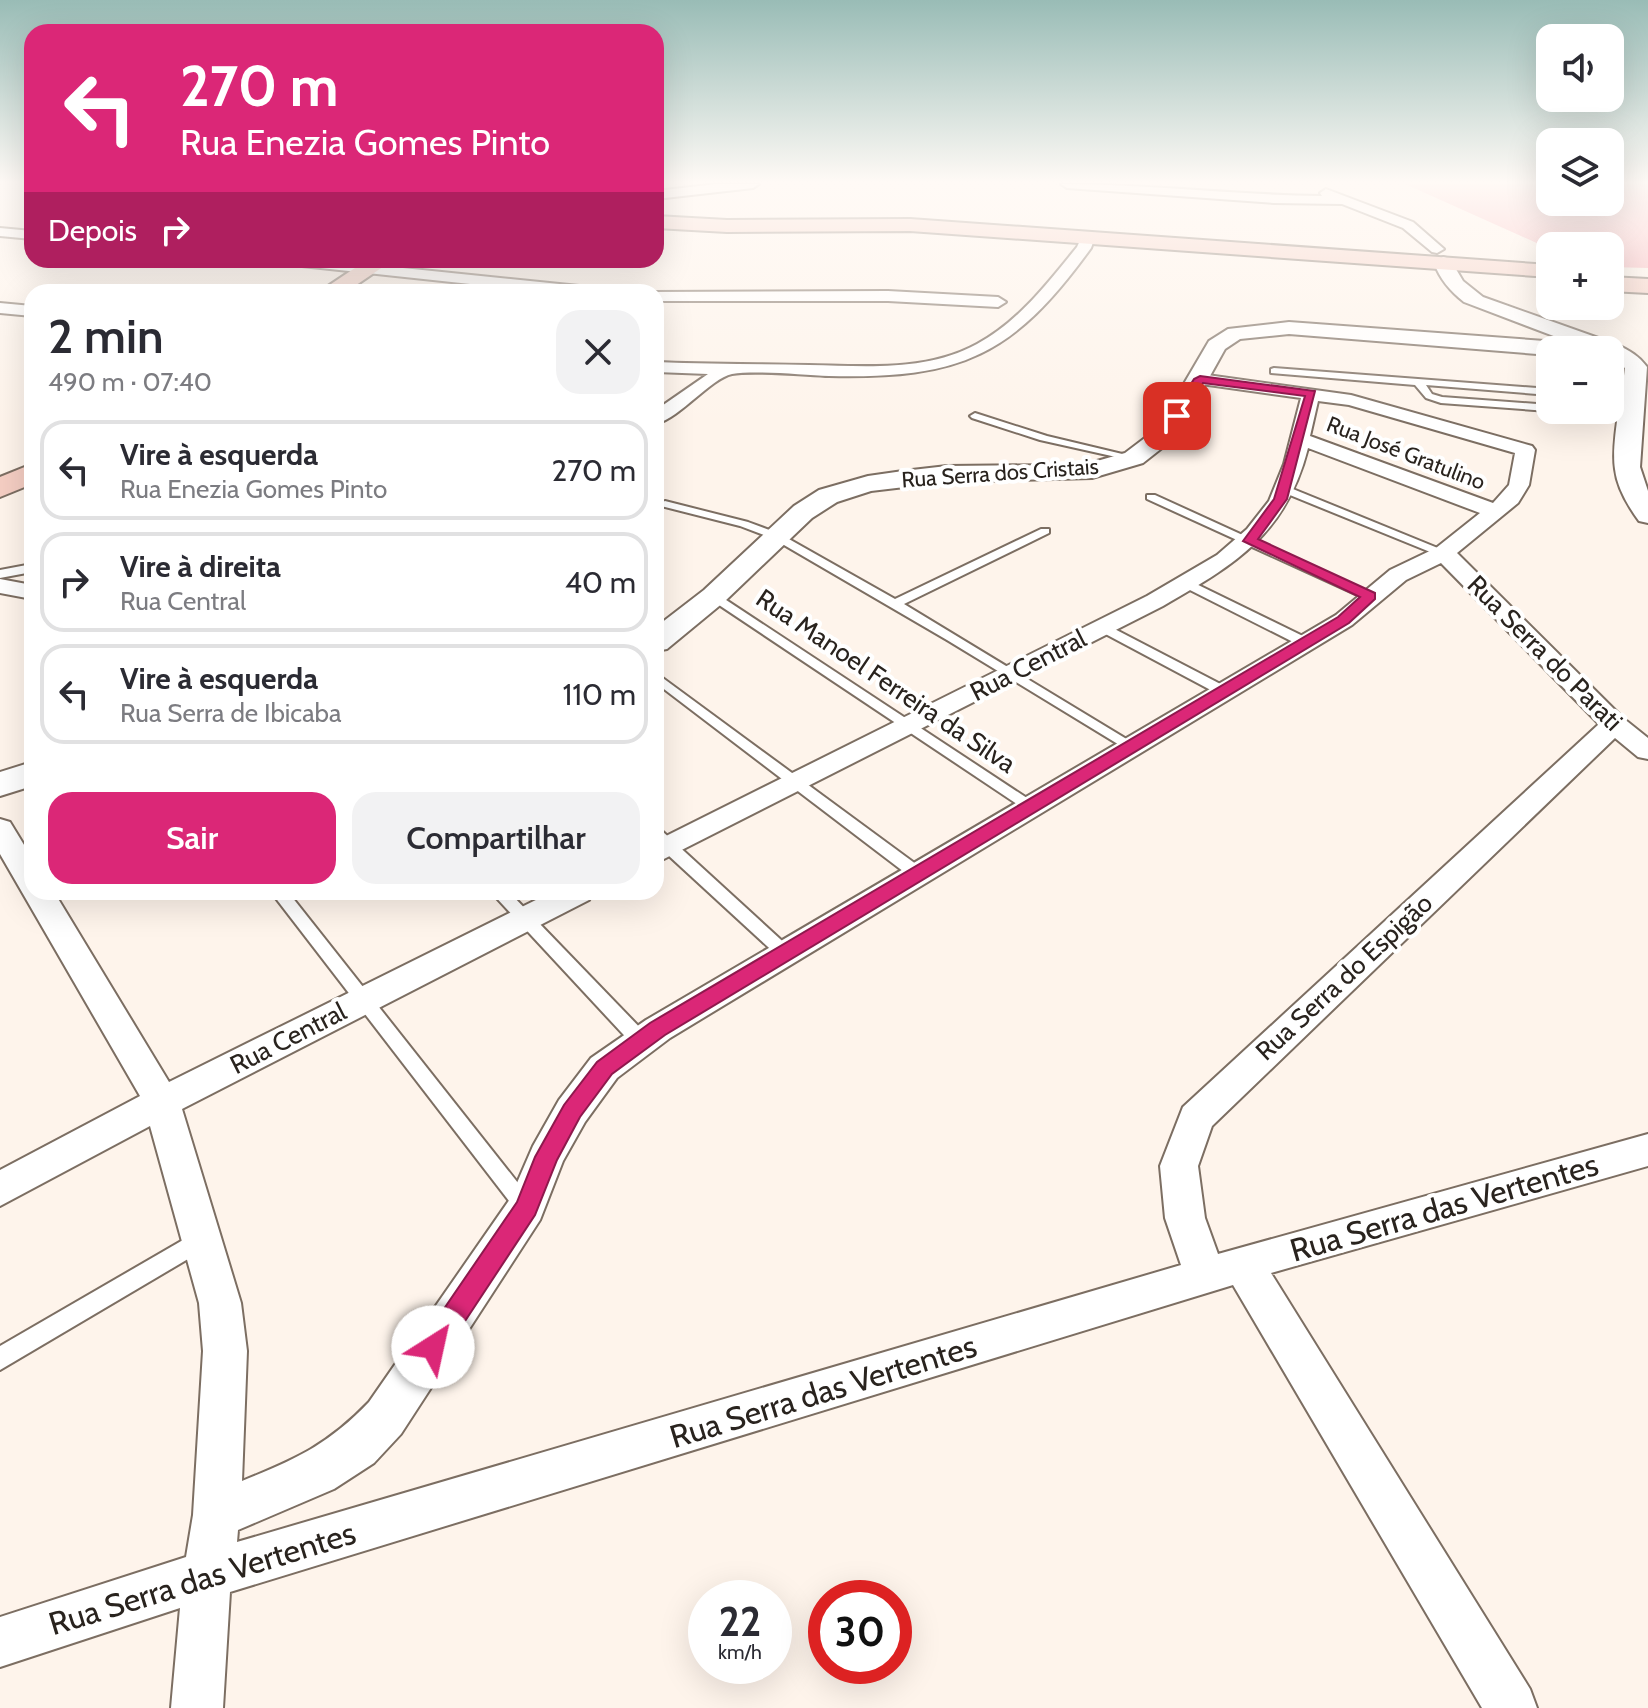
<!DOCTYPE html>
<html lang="pt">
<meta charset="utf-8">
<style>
:root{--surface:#fff;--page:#f2f2f3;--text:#2b2b33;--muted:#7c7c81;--line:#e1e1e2;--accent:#db2777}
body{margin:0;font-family:Cabin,sans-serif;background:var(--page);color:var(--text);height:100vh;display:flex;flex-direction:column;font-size:30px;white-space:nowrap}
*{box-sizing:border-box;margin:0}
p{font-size:26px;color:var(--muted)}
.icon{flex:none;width:44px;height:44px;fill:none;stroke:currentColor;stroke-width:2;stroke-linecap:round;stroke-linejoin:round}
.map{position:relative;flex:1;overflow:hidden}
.details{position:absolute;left:24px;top:284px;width:640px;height:616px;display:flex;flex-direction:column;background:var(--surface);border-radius:24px;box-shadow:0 8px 32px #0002}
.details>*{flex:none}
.guide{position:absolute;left:24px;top:24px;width:640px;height:244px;border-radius:24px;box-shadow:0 8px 32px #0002;background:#db2777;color:#fff;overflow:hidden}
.tools{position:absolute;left:1536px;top:24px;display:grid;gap:16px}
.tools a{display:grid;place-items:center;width:88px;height:88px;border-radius:16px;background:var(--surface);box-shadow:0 8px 32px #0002;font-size:40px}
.speed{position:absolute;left:688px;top:1580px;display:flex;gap:16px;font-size:40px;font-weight:700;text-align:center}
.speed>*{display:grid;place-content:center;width:104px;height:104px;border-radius:50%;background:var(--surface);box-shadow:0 8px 32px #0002;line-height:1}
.speed small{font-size:20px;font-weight:400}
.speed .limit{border:12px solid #d22;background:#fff;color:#111}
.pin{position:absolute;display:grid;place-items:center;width:68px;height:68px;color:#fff;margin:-34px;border-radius:16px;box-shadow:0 4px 12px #0006}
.me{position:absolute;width:88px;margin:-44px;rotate:35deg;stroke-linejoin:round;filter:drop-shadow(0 0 6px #0008)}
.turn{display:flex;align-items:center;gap:28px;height:168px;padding:0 24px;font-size:36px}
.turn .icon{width:104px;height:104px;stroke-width:2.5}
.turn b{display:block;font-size:56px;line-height:68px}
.then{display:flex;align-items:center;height:76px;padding:0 24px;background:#0003;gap:16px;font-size:30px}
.round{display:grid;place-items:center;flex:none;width:84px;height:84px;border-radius:24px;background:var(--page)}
.head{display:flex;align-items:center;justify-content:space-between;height:136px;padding:0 24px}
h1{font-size:48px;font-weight:600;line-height:60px}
.primary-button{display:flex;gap:16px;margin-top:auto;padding:16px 24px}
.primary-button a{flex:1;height:92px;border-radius:24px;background:var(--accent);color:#fff;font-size:32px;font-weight:600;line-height:92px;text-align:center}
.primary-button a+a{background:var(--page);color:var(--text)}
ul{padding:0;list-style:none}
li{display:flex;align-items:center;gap:24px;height:100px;margin:0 16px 12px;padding:0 8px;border:4px solid var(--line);border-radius:24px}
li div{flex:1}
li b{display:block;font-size:30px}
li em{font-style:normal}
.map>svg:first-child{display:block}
.green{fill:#f9b1b9}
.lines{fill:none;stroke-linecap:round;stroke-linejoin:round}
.service-casing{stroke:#7c6e62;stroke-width:4}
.minor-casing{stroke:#7c6e62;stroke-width:4}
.tertiary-casing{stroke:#7c6e62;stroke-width:4}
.secondary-casing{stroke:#7c6e62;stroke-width:4}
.service{fill:#fff;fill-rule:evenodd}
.minor{fill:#fff;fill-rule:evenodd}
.tertiary{fill:#fff;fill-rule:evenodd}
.secondary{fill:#f5cec3;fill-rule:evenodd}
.route{fill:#db2777;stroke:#8e194d;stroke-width:2}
.labels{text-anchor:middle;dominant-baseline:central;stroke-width:8;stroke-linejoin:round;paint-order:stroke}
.far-street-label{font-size:22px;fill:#29231e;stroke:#fff}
.street-label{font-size:26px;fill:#29231e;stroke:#fff}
.near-street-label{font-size:32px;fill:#29231e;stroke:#fff}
</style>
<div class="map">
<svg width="1648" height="1708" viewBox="0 0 1648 1708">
<rect width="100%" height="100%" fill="#fef4eb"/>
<polygon class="green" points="1405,184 1550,184 1550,202 1610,202 1610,184 1648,184 1648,268 1610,267 1610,246 1550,246 1550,249"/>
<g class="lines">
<defs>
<g id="service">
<polygon points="1274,368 1550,389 1550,395 1426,385 1432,394 1442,397 1550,405 1550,410 1580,410 1575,413 1441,403 1426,398 1415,385 1271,373 1271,369"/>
<polygon points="975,413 1047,436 1139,458 1134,461 1040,440 972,418 970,416"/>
<polygon points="1280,487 1288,487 1450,553 1444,557 1440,556 1280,491"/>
<polygon points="1147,495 1155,495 1376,596 1370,600 1366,599 1147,499"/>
<polygon points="665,501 748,522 780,534 895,599 1041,529 1049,529 1049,533 904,604 1138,746 1131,750 1126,749 947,640 772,538 740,526 661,506 659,504"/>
<polygon points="32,564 32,572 0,578 0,570"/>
<polygon points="1186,579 1311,640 1313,643 1311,646 1301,646 1182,586 1180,583"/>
<polygon points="714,592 1036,804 1039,807 1036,810 1026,810 710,599 708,596"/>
<polygon points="1103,623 1230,689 1232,692 1230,695 1220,695 1098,630 1097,627"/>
<polygon points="656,673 924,870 926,874 924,878 912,878 656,683"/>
<polygon points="656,830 662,831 791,949 794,953 791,957 779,957 656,844"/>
<polygon points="271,892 288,892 533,1202 536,1208 533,1214 526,1217 519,1214"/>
<polygon points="491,892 509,892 648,1036 650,1041 648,1046 641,1048 634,1046"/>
<polygon points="202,1229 210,1232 213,1239 210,1246 0,1370 0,1346"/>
</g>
<g id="minor">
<polygon points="716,184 759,184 753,188 656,199 656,191"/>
<path d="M1061,184C1148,184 1235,195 1322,196L1320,193L1326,189L1413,222L1444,249L1437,253L1432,252L1403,228L1342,204L1274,203L1067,188Z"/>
<polygon points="0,228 32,231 32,239 0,236"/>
<path d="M1088,233L1095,237L1091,248C1013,356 961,379 829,376C804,375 755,370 732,374C710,379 681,417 656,424V410L708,374L656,372V362C707,364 758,364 809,365C865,366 926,372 977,344C1018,322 1048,283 1077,247L1083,234Z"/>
<polygon points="276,260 325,260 589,287 597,292 545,292 283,264"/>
<polygon points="888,291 998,297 1006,302 998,307 888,301 656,301 654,292"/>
<polygon points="0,303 32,306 32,316 0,313"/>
<path d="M1200,374L1351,395L1532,446L1535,450L1529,485L1518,503L1457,553L1623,718L1648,738V759L1638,757L1615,738L1212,1126L1198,1166L1205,1218L1218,1254L1648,1134V1166L1271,1273L1530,1689L1537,1708H1482L1233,1285L230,1592L223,1708H171L180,1608L0,1667V1617L186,1557L193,1515L203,1351L199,1303L150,1126L0,1206V1170L140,1096L0,854V819L10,822L32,858V892H54L169,1082L552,892H593L589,900L182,1109L241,1303L247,1351L242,1481C296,1459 328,1445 369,1402L510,1199L533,1146L559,1100L591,1058L646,1020L1336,615L1390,570L1436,548L1480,513L1308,448C1286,534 1236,564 1163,606L656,863V841L1147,596L1217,555L1247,529L1269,501L1284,464L1301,398L1194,383L1191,379ZM1318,401L1349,405L1515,453L1509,485L1493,503L1310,436ZM1441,563L1599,724L1183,1107L1160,1166L1165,1218L1181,1265L237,1542L238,1530L334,1489L374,1463L401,1434L540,1220L563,1161L585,1122L617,1078L670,1038L1352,625L1406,580Z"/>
<polygon points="0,579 32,585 32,599 0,593"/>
</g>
<g id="tertiary">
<path d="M1443,257L1450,259L1463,281L1483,297L1618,345C1630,351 1639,356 1647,367L1640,467L1648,491V523L1639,521C1628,506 1617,487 1615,469C1611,444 1622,395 1625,368L1610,358V350H1550V355L1289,334L1240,339L1225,349L1176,437L1143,463L1092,478L947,482L871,491L837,502L812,518L724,602L667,649L656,651V627L704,590L794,506L819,490L868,476L903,471L947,466L1059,465L1090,463L1125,453L1158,428L1209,341L1228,329L1289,322L1572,343L1464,302C1450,291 1440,279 1434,263Z"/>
<polygon points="32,762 32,786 0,796 0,772"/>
</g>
<g id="secondary">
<polygon points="656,216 727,220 910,219 1550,265 1550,277 910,231 727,232 656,228"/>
<polygon points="367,260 393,260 346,292 319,292"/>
<polygon points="1610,277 1648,279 1648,293 1610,291"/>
<polygon points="32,464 32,484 0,497 0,477"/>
</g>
</defs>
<use href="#service" class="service-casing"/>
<use href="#minor" class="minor-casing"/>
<use href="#tertiary" class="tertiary-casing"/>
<use href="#secondary" class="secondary-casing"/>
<use href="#service" class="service"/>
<use href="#minor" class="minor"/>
<use href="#tertiary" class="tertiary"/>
<use href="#secondary" class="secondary"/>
</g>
<linearGradient id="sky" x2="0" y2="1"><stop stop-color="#99bcb6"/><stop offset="0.43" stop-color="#fffaf6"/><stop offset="1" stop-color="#fffaf6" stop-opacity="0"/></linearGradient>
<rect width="1648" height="424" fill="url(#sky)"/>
<polygon class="route" points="1200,376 1315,391 1287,499 1258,539 1375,593 1375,599 1349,623 665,1035 612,1074 580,1117 557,1160 535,1215 442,1356 433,1359 424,1356 420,1347 424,1338 517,1202 535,1157 564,1105 597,1062 650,1023 1338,617 1360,597 1243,541 1274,499 1305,396 1203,383 1181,419 1173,419 1171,416 1194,379"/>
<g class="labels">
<g class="far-street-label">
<text transform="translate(1406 453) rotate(21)">Rua José Gratulino</text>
<text transform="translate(1000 473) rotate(-4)">Rua Serra dos Cristais</text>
</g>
<g class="street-label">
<text transform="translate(1545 653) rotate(45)">Rua Serra do Parati</text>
<text transform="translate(1028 665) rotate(-27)">Rua Central</text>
<text transform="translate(886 681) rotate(34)">Rua Manoel Ferreira da Silva</text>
<text transform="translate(1344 977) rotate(-43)">Rua Serra do Espigão</text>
<text transform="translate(288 1038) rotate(-27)">Rua Central</text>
</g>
<g class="near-street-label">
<text transform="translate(1444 1207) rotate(-16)">Rua Serra das Vertentes</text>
<text transform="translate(823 1391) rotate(-17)">Rua Serra das Vertentes</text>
<text transform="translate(202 1578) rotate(-17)">Rua Serra das Vertentes</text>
</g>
</g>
</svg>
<div class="tools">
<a><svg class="icon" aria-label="sound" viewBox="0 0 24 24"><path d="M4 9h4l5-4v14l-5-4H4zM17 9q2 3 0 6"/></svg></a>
<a><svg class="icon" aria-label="layers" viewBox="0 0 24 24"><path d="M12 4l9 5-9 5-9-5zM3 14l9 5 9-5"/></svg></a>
<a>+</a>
<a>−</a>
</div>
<div class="speed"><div>22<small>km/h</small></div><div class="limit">30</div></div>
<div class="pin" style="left:1177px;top:416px;background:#d93025"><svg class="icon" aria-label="arrive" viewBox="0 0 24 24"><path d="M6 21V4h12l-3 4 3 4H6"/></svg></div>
<svg class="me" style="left:433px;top:1347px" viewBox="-20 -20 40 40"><circle r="19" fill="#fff"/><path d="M0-13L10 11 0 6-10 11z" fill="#db2777"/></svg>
<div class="guide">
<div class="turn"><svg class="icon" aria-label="left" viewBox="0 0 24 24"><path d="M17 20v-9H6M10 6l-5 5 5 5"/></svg><div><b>270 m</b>Rua Enezia Gomes Pinto</div></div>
<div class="then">Depois<svg class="icon" aria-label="right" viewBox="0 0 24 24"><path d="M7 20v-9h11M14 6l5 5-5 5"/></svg></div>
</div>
<section class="details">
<div class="head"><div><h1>2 min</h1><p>490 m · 07:40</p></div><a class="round"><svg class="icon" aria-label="close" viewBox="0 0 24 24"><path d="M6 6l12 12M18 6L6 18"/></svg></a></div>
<ul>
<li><svg class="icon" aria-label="left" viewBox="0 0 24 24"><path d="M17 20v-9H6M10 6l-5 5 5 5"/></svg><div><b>Vire à esquerda</b><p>Rua Enezia Gomes Pinto</p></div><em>270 m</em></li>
<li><svg class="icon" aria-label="right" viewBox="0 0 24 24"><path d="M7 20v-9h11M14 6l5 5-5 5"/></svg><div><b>Vire à direita</b><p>Rua Central</p></div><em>40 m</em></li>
<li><svg class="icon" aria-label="left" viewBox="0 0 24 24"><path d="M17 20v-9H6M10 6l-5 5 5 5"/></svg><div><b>Vire à esquerda</b><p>Rua Serra de Ibicaba</p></div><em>110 m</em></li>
</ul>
<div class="primary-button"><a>Sair</a><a>Compartilhar</a></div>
</section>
</div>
